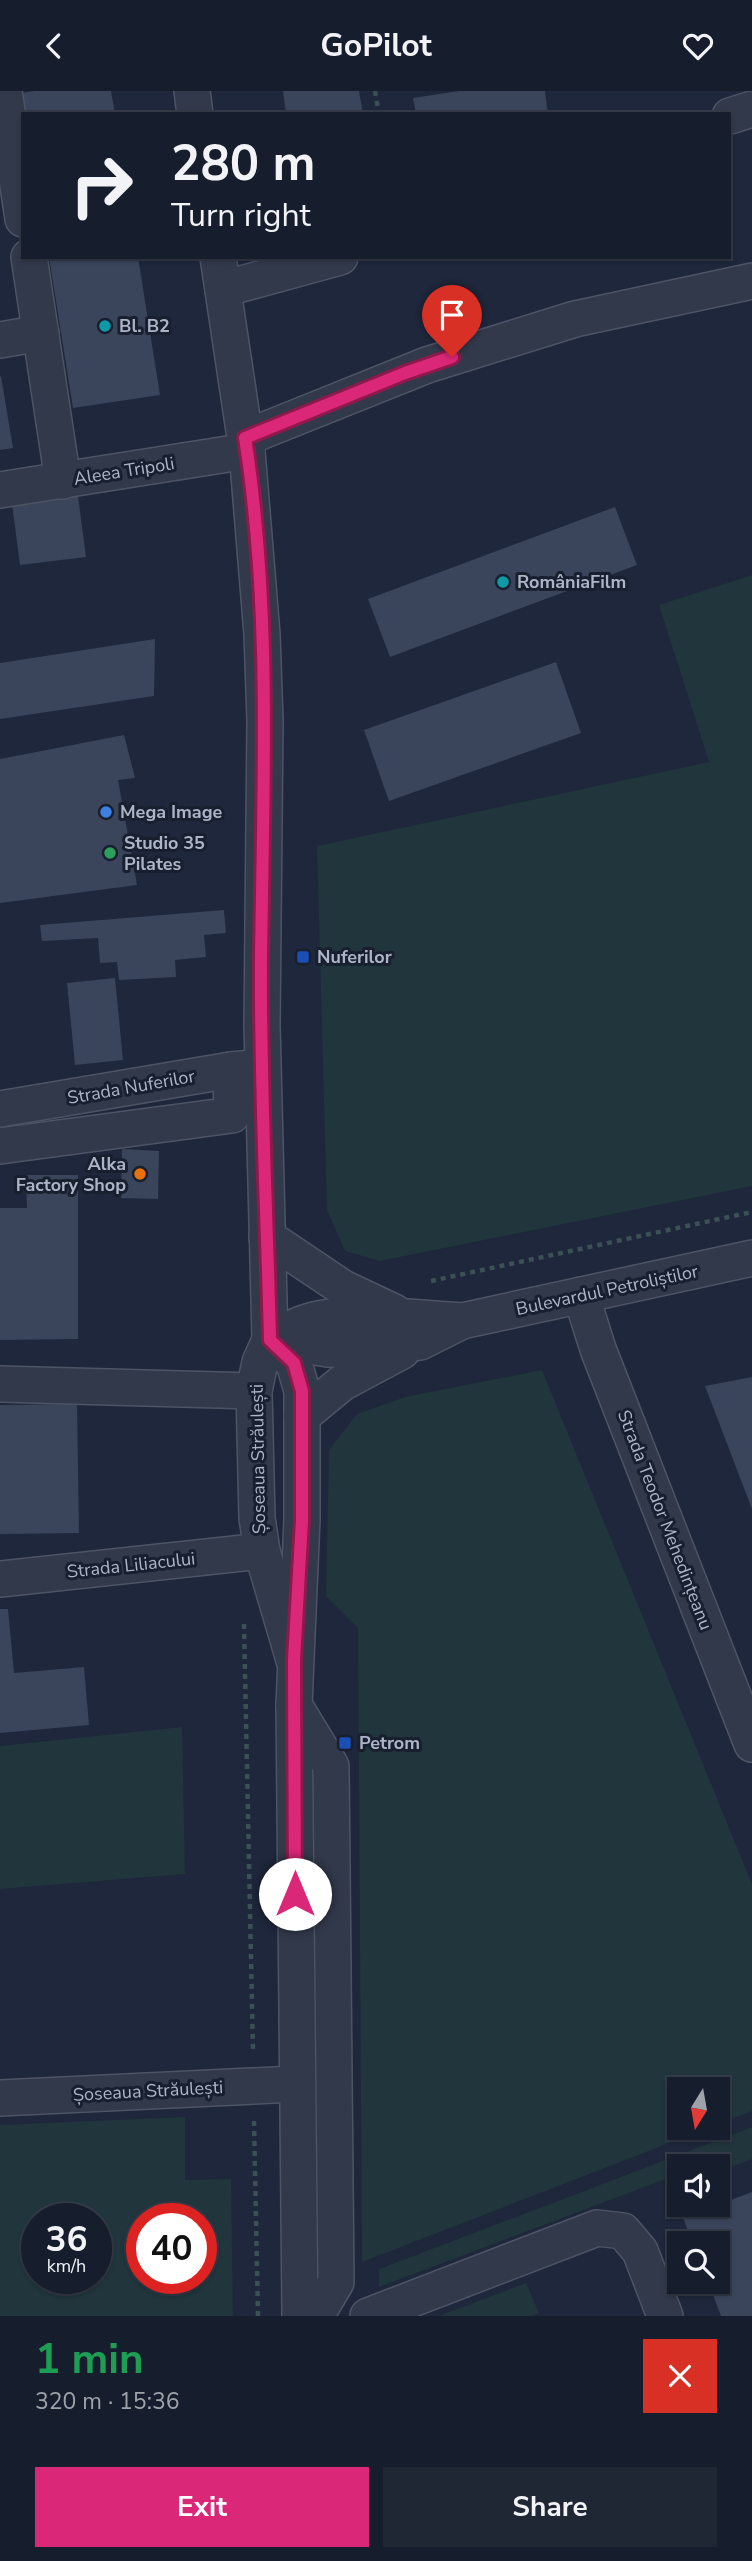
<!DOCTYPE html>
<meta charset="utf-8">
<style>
:root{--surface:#161d2c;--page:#1f2634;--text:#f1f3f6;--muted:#9ea2a9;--line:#353b48;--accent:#db2777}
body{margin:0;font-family:"Nunito Sans",sans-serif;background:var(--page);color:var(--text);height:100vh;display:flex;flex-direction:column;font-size:26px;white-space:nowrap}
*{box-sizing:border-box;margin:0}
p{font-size:23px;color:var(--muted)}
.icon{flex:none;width:38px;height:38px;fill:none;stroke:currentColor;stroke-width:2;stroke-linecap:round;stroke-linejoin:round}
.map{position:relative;height:2225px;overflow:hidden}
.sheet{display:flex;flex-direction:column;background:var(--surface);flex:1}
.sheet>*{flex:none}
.top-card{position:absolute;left:21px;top:21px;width:710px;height:147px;border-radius:0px;box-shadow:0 2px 5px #0004,0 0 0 2px var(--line);background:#161d2c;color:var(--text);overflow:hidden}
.needle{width:46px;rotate:191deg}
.tools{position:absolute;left:667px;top:1986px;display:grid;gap:14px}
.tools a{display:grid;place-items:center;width:63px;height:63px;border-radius:0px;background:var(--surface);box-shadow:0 2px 5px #0004,0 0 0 2px var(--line);font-size:35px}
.speed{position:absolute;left:21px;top:2112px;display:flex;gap:14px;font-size:35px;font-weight:700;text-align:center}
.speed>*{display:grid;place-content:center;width:91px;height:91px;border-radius:50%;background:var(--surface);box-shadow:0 2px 5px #0004,0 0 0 2px var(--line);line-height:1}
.speed small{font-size:18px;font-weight:400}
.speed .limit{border:10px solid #d22;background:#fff;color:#111}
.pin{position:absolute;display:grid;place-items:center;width:60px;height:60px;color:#fff;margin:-72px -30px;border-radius:50% 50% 50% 0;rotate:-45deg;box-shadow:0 0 7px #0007}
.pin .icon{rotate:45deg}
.me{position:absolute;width:77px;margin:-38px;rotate:0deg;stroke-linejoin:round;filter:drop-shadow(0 0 5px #0008)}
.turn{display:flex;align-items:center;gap:24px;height:147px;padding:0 35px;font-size:32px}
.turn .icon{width:91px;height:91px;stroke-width:2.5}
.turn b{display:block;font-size:49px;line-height:60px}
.round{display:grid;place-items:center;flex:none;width:74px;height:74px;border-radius:0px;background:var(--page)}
.overview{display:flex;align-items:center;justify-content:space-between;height:119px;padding:0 35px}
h1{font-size:42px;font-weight:700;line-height:52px;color:#1e9e55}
.button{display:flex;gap:14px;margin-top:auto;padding:14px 35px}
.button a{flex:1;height:80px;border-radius:0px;background:var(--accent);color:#fff;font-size:28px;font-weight:700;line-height:80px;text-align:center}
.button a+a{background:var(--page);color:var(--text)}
header{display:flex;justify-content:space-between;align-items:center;height:91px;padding:0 35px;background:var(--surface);font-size:32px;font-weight:700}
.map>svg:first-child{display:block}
.green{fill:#20353c;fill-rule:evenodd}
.building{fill:#3a445b}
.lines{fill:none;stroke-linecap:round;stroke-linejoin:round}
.minor-casing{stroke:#4d5465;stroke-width:38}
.path{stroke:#3b5156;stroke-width:4.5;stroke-dasharray:5 5;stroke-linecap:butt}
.minor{stroke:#32394b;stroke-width:35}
.route-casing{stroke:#8e194d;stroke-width:18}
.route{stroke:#db2777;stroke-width:12}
.culture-dot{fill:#0f9aa8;stroke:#181f2f;stroke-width:2.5}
.shop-dot{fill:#3f7fe0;stroke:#181f2f;stroke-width:2.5}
.leisure-dot{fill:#2e9e5b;stroke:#181f2f;stroke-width:2.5}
.transit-dot{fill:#1a4fb4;stroke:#181f2f;stroke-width:2.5}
.food-dot{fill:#e8710a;stroke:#181f2f;stroke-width:2.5}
.labels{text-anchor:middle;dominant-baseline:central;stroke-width:6;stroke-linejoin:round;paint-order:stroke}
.poi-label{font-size:18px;font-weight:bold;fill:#adb4c7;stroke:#181f2f;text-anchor:start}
.street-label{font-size:18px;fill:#adb4c7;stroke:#181f2f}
</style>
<header><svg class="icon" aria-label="back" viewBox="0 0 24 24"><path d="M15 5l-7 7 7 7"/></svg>GoPilot<svg class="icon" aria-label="heart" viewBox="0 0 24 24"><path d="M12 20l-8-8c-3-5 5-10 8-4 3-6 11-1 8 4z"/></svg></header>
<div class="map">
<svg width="752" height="2225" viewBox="0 0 752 2225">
<rect width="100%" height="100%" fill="#1e273b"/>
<g class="green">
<polygon points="752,484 752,1095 380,1170 345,1160 327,1119 317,755 709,671 659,514"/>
<polygon points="542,1279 752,1793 752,2020 718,2033 718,1998 679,1998 679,2037 708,2037 362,2171 358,1537 326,1505 329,1359 357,1323 405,1306"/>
<polygon points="182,1636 185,1783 0,1798 0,1655"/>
<path d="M185,2026V2089L231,2088L233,2225H0V2034ZM96,2128V2188H37V2128ZM201,2128V2188H142V2128Z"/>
<polygon points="752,2036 752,2068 718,2081 718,2076 679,2076 679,2083 379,2196 379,2178"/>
<polygon points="526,2192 539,2222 532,2225 439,2225"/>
</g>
<g class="building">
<polygon points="34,0 111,0 115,23 26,23 22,2"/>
<polygon points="283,0 359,0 363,23 286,23"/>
<polygon points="459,0 545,0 548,23 416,23 413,7"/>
<polygon points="49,166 138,166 160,304 73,317"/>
<polygon points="1,285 13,357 0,359 0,286"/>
<polygon points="78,405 86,466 20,474 12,413"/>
<polygon points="615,416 637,474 390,566 368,508"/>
<polygon points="155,548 154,605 0,628 0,572"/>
<polygon points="556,571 581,642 389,710 364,639"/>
<polygon points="124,644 135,687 118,689 137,794 0,812 0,668"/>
<polygon points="224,819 226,842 204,844 206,866 175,869 176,886 119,889 117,871 100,872 98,847 42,850 40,834"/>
<polygon points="115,887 123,969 75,974 67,892"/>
<polygon points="122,1058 159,1060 158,1108 121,1107"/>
<polygon points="26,1084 78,1084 78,1248 0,1249 0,1117 27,1117"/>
<polygon points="752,1286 752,1418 705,1295"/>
<polygon points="77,1313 79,1442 0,1443 0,1314"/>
<polygon points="0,1518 8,1518 14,1582 84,1576 89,1634 0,1642"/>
<polygon points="752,2101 752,2225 721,2225 708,2191 718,2191 718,2152 693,2152 683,2127"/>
</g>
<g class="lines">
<defs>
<g id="minor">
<polyline points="4,0 23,128"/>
<polyline points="192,0 195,23"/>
<polyline points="730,25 752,18"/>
<polyline points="29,166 63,390"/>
<polyline points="218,166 247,360 262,543 265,630 262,934 270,1249 260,1271 254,1300 257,1427 262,1460 294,1569"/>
<polyline points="223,198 340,166"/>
<polyline points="0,249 41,242"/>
<polyline points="245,347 427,274 575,228 752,190"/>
<polyline points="0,399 247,360"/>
<polyline points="0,1018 231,979 252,977"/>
<polyline points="0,1055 232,1024 231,979"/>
<polyline points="267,1146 343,1197 394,1221"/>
<polyline points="581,1204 598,1258 752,1653"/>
<polyline points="270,1249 294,1272 302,1300 302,1428 294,1614 300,2225"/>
<polyline points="270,1249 328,1258 367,1259 420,1251 462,1230 752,1167"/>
<path d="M270,1249C281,1244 292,1236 304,1232C337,1218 423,1227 461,1230"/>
<polyline points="0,1293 254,1300"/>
<polyline points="302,1325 342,1292 402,1260"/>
<polyline points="0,1488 262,1460"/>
<polyline points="294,1614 331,1675 336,2191 316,2225"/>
<polyline points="0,2007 296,1993"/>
<polyline points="368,2225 597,2137 623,2140 640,2160 665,2225"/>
</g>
</defs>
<use href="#minor" class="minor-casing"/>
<g class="path">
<polyline points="375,0 379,23"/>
<polyline points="431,1190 752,1121"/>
<polyline points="244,1533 253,1962"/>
<polyline points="254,2030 258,2225"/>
</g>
<use href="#minor" class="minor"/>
</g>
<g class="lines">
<defs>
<path id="route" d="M295,1803L294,1569L302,1429V1300L294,1272L270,1249C267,1123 260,996 261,869C263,695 272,519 245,347L405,282L452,266"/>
</defs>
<use href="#route" class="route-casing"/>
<use href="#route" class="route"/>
</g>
<g class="culture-dot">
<circle cx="105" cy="235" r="7"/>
<circle cx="503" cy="491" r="7"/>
</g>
<circle class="shop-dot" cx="106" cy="721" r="7"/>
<circle class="leisure-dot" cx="110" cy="762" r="7"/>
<g class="transit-dot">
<rect x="296" y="859" width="14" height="14" rx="3.5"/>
<rect x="338" y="1645" width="14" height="14" rx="3.5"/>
</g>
<circle class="food-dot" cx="140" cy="1083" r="7"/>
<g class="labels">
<g class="poi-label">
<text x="119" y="235">Bl. B2</text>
<text x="517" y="491">RomâniaFilm</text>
<text x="120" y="721">Mega Image</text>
<text x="124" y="752">Studio 35<tspan x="124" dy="21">Pilates</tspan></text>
<text x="317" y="866">Nuferilor</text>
<text x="126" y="1073" text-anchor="end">Alka<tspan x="126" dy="21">Factory Shop</tspan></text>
<text x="359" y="1652">Petrom</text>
</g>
<g class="street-label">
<text transform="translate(124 380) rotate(-9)">Aleea Tripoli</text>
<text transform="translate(131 996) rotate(-10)">Strada Nuferilor</text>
<text transform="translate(607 1199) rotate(-12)">Bulevardul Petroliștilor</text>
<text transform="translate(258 1368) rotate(-91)">Șoseaua Străulești</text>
<text transform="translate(665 1429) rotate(69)">Strada Teodor Mehedințeanu</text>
<text transform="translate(131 1474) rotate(-6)">Strada Liliacului</text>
<text transform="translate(148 2000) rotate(-3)">Șoseaua Străulești</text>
</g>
</g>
</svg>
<div class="tools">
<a><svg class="needle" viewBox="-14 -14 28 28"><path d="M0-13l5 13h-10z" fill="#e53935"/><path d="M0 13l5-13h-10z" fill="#9ea2a9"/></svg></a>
<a><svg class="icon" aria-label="sound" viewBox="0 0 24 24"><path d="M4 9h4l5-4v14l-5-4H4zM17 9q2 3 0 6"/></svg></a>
<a><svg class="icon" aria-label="search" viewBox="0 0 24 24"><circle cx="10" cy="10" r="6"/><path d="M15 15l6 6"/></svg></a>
</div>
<div class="speed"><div>36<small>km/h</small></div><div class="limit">40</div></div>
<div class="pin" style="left:452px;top:266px;background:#d93025"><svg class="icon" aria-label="arrive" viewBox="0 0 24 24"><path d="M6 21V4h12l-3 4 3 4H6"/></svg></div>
<svg class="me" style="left:295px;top:1803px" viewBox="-20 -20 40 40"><circle r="19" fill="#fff"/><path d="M0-13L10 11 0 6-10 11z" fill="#db2777"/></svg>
<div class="top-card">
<div class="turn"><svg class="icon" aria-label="right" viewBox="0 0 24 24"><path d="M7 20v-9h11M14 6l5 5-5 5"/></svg><div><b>280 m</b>Turn right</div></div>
</div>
</div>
<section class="sheet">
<div class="overview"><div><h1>1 min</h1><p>320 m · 15:36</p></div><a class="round" style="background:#d93025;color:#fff"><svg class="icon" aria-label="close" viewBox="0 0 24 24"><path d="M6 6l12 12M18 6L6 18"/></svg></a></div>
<div class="button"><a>Exit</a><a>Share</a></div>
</section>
